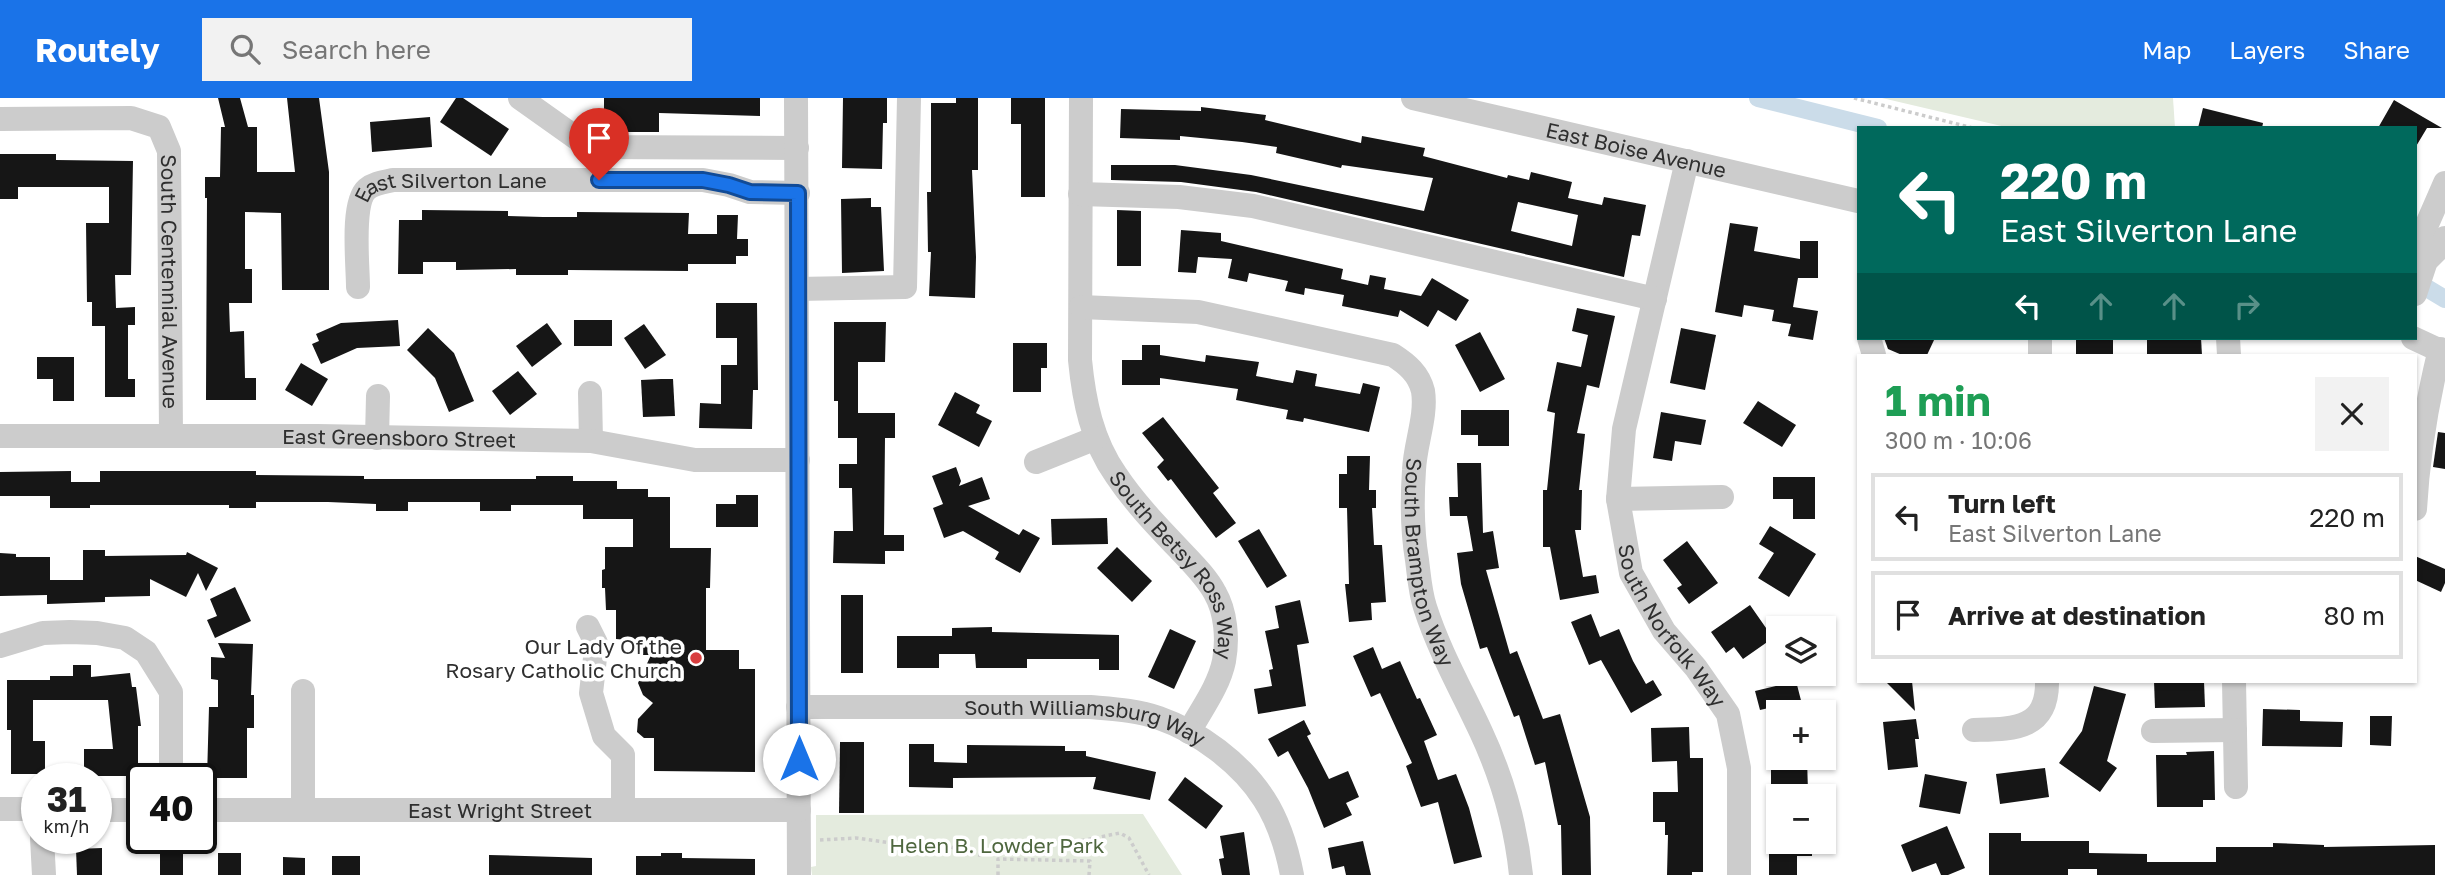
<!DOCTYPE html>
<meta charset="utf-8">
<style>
:root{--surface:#fff;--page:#f2f2f2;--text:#222;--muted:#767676;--line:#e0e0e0;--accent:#1a73e8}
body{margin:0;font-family:"Golos Text",sans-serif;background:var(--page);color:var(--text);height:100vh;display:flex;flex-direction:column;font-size:26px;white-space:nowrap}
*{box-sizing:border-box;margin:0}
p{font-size:23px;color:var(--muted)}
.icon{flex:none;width:38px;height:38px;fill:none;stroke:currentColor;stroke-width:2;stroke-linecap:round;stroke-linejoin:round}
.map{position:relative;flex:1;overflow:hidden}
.panel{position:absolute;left:1857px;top:256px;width:560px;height:329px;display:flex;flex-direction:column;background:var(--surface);border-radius:0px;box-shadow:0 2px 5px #0004}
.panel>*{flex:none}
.banner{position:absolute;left:1857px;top:28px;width:560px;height:214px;border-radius:0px;box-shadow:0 2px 5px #0004;background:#00695c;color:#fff;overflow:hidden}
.buttons{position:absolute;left:1766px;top:518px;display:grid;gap:14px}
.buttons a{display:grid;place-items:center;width:70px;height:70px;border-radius:0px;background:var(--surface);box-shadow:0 2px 5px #0004;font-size:35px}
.speed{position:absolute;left:21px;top:665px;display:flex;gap:14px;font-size:35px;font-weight:700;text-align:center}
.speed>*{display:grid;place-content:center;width:91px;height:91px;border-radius:50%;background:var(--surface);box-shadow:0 2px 5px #0004;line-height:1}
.speed small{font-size:18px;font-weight:400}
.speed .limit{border:4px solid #111;border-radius:10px;background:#fff;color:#111}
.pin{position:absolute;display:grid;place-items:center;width:60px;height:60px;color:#fff;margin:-72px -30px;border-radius:50% 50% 50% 0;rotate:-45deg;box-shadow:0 0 7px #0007}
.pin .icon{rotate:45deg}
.me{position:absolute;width:77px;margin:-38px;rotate:0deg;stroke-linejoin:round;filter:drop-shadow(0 0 5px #0008)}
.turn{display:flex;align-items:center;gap:24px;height:147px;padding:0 28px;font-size:32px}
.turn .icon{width:91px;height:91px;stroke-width:2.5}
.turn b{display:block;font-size:49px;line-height:60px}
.lanes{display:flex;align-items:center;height:66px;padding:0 28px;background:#0003;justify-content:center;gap:35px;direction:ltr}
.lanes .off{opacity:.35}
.round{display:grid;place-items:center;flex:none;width:74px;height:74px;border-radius:0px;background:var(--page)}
.summary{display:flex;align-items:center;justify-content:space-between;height:119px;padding:0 28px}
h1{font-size:42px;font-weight:700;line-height:52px;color:#1e9e55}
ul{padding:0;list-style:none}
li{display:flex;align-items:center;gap:21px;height:88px;margin:0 14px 10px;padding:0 14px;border:4px solid var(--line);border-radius:0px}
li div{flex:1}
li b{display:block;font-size:26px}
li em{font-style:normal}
header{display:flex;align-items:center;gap:42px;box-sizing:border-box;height:98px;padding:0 35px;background:var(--accent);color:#fff}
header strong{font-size:33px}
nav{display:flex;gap:38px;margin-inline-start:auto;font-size:24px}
.search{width:490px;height:63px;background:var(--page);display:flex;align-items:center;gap:18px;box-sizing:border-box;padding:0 24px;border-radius:0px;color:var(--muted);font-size:26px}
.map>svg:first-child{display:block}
.green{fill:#e4ebde}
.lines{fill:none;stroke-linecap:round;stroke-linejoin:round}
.canal{stroke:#cbdce9;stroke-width:18}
.building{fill:#161616;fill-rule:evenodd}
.path{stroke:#ccc;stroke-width:3.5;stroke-dasharray:3.5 3.5;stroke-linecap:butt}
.minor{stroke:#ccc;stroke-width:24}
.route-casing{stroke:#114b97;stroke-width:18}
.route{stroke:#1a73e8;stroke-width:12}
.poi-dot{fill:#d83e3f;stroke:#fff;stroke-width:2.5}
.labels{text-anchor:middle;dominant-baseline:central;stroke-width:7;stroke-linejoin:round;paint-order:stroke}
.street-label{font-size:21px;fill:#2f2f2f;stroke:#fff}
.poi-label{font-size:21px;fill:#2f2f2f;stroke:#fff;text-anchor:end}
.park-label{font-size:21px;fill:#4f673f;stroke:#fff}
</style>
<header>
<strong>Routely</strong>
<div class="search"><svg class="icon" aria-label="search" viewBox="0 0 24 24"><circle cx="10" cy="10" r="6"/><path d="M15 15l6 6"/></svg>Search here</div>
<nav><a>Map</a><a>Layers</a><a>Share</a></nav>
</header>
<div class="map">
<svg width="2445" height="777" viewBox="0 0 2445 777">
<rect width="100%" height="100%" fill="#fff"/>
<g class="green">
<polygon points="1882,0 2173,0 2175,30 2010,30"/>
<polygon points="1143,716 1182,777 812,777 811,769 816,768 816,717"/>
</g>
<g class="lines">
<g class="canal">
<polyline points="1758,0 1878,30"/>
<polyline points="2415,183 2445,201"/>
</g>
</g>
<g class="building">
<polygon points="218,0 240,0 248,29 257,29 257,74 295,74 287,0 319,0 329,74 329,192 282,192 281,115 245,114 245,171 252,171 252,205 229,205 230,234 244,233 245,280 256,280 256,302 206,302 207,100 205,100 205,79 220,79 221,29 225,29"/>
<polygon points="456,0 463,0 509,31 491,58 440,24"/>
<polygon points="604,0 760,0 760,18 659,15 659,34 604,34"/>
<polygon points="843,0 887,0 887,25 883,25 882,71 842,70"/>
<polygon points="956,0 978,0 978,72 972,72 976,159 975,200 929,198 931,154 928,154 927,94 931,94 931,5 956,5"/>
<polygon points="1011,0 1045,0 1045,99 1021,99 1021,26 1011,26"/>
<polygon points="2394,2 2423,19 2442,30 2427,30 2415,50 2415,30 2378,30"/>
<path d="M1201,9L1266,17L1265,22L1361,45L1362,38L1425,50L1423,58L1507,80L1508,77L1529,82L1531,74L1572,84L1568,100L1602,107L1604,99L1646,107L1640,138L1632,137L1624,179L1256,94L1181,84L1111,82V67H1175L1251,77L1424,113L1433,80L1342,67L1341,70L1276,55L1277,49L1242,44L1180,38V42L1120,40L1121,11L1201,13ZM1518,104L1578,117L1572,148L1511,133Z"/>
<polygon points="2203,10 2263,25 2262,30 2198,30"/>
<polygon points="430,19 432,49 372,54 370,24"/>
<polygon points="0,56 56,56 56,62 133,63 131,177 115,177 116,210 135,209 135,227 128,227 128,281 135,281 135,299 105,299 105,228 92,228 92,204 87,204 86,125 109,125 109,89 18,89 18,101 0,101"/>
<polygon points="871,100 871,109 881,109 884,173 842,175 841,101"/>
<polygon points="422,112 508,113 508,118 543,119 577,119 577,114 689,115 688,136 717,136 717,117 738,117 737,141 748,141 748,158 736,158 736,166 688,166 688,173 568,172 568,177 516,177 516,171 456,172 456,164 423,164 423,176 398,176 399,122 422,122"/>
<polygon points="1117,112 1141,113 1141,168 1117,168"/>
<polygon points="1730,125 1758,129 1754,153 1800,161 1800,143 1818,143 1818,180 1798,180 1793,209 1818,213 1813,242 1788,238 1791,226 1772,223 1774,212 1744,207 1742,219 1715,214"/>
<polygon points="1181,132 1221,135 1221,143 1343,171 1341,181 1368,187 1370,177 1386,180 1384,191 1421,198 1432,180 1469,202 1456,223 1438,212 1428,229 1400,212 1398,219 1342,208 1344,197 1305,190 1304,197 1285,193 1288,183 1249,175 1247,184 1228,180 1232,161 1198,159 1196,175 1178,174"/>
<polygon points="716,205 757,205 758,292 753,292 752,331 699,330 700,305 721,306 721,267 737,267 737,240 716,240"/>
<polygon points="1577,210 1615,218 1599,290 1587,287 1577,335 1585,336 1579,392 1582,392 1581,432 1575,432 1583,479 1596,477 1599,495 1560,502 1550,449 1543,449 1543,392 1547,392 1555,315 1547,313 1557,264 1581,269 1588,237 1572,233"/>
<polygon points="398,222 400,248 357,250 321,266 312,246 319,243 316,236 341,225"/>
<rect x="574" y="222" width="38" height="26"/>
<polygon points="834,224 886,224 885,264 858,264 858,315 895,315 895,340 885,340 884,437 904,437 904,453 885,453 885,466 833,465 834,433 853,433 852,390 839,390 839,366 857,366 857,340 838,340 838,303 834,303"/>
<polygon points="547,225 562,246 532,269 516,248"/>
<polygon points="644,226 666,257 645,271 624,240"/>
<polygon points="428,230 454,255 474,303 449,314 435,280 407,252"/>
<polygon points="1681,230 1716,237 1705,292 1670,285"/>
<polygon points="1480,234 1505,281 1480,294 1455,247"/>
<polygon points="1884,240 1935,240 1927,257 1902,257 1888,251"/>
<rect x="2076" y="240" width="37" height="17"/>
<polygon points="2147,240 2201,240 2202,257 2147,257"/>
<polygon points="1013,245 1047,245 1047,270 1041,270 1041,294 1013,294"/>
<polygon points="1142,247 1160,247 1160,257 1205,264 1206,257 1259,264 1256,278 1293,285 1296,272 1317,276 1315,288 1360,296 1363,285 1380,289 1369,334 1304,320 1303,324 1286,321 1288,312 1236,302 1238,291 1160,280 1160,287 1122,287 1122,262 1142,262"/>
<polygon points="37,259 74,259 74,303 53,303 53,281 37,281"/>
<polygon points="301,265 328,281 312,308 285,292"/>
<polygon points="518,273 537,296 510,317 492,293"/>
<polygon points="661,281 673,281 675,318 643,319 641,282"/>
<polygon points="955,294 980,307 976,315 992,323 979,349 938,327"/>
<polygon points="1758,303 1796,327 1782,349 1743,325"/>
<polygon points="1461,312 1509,312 1509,348 1478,348 1478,337 1461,337"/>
<polygon points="1661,314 1706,322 1701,347 1675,343 1672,363 1653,360"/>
<polygon points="1163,319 1219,390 1213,395 1236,425 1216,440 1171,381 1168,383 1157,369 1164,362 1142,335"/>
<polygon points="2438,334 2445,335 2445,371 2433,369"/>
<polygon points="1347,358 1370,358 1369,392 1376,392 1376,410 1372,410 1374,447 1382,447 1386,504 1371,505 1372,522 1349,524 1345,486 1349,486 1347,410 1339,410 1339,376 1347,376"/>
<polygon points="1457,365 1481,365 1483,435 1493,433 1499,470 1486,472 1510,556 1517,553 1543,621 1560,616 1590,719 1591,777 1562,777 1561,727 1558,727 1545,664 1535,667 1519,617 1514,619 1487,549 1480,551 1461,486 1457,455 1473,453 1467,418 1450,418 1449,399 1458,399"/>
<polygon points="956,369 961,383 959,388 982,379 990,401 968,408 1019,437 1023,431 1040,440 1020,475 995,461 999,454 963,433 944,440 933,410 943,406 932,378"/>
<polygon points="71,373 71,384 100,384 100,373 256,373 256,377 364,378 364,381 536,381 536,378 573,378 573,383 617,383 617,391 648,391 648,399 670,399 670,450 711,450 710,490 706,490 706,552 739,552 739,571 755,571 755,674 654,673 654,640 644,640 637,634 638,621 653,605 643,597 638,585 651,557 635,557 635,545 627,545 627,542 616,541 616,512 606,512 605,490 602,490 602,472 605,471 605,449 633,449 633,421 583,421 583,407 511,407 511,413 480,413 480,404 408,404 408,413 376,413 376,406 328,404 256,404 256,410 229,410 229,407 90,407 90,410 50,410 50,398 0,398 0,374"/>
<polygon points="1773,379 1815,379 1815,421 1793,421 1793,401 1773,401"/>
<polygon points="736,397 758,397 758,429 716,429 716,406 736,406"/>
<polygon points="1107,420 1108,446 1052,447 1051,421"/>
<polygon points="1770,428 1816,456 1789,499 1758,480 1774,455 1759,446"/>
<polygon points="1259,431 1287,478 1267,490 1238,443"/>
<polygon points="1687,443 1718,485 1689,506 1677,490 1682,487 1663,462"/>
<polygon points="1117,449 1152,483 1132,504 1097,470"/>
<polygon points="83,452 105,452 105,458 186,457 187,454 218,470 206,493 198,475 186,499 150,481 150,498 105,499 105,504 47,506 47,497 0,498 0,455 16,456 16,459 50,459 50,482 83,482"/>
<polygon points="2415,458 2445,471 2445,485 2441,494 2415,482"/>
<polygon points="235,489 251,523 215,540 207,522 217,518 210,501"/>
<rect x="841" y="497" width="22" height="78"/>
<polygon points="1300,502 1309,545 1297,547 1306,608 1258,616 1254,591 1272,588 1269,572 1273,571 1265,533 1279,530 1275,508"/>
<polygon points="1750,507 1773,540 1743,561 1734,549 1726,555 1711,534"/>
<polygon points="1591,516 1600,539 1619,531 1633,563 1646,586 1653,582 1662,597 1631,615 1601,562 1589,567 1571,524"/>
<polygon points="992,529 992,534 1119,537 1119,572 1099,572 1099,561 1027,561 1027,570 976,570 975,556 939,556 939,570 897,570 897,538 952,538 952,530"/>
<polygon points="1170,531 1196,543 1174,591 1148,579"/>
<polygon points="218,545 253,546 251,597 254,597 254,630 247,630 247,680 207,680 209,609 218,609 218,582 211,581 211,559 225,560"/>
<polygon points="1373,549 1382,571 1400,563 1417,601 1420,600 1437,637 1424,643 1438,682 1456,676 1469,710 1482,759 1454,766 1438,704 1421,709 1406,668 1412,665 1380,595 1371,599 1353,558"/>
<polygon points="73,567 91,567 91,579 130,575 132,589 136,589 141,628 138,628 138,678 84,678 84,651 113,651 108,602 33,602 33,643 45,643 45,676 11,676 11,632 7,632 7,582 50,582 50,578 73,578"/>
<polygon points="1796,583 1804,614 1774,614 1773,609 1760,612 1755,593"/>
<polygon points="1885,583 1912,583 1915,613"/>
<polygon points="2154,583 2204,583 2205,609 2155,610"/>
<polygon points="2094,588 2126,596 2107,663 2117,670 2100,694 2059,665 2082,633"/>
<polygon points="2263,611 2300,612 2300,623 2343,624 2342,649 2262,648"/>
<polygon points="2370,618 2392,618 2391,648 2370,647"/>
<polygon points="1916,621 1919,641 1915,641 1918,669 1888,672 1883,624"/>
<polygon points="1304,622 1311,636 1307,638 1329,681 1348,673 1359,699 1346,705 1352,717 1324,730 1308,690 1288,653 1278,659 1268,641"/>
<polygon points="1689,629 1690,660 1703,660 1703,774 1692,774 1692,777 1667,777 1668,737 1665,737 1665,724 1653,724 1653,694 1678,694 1677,663 1652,664 1651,630"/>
<polygon points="840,644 864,644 864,715 839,715"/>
<polygon points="909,646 934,646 934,664 967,665 967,647 1065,648 1065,653 1086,653 1086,658 1156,674 1150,702 1093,691 1096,679 953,680 953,690 909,689"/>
<polygon points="2214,653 2215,702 2203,702 2203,709 2157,709 2156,657 2187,657 2186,654"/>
<polygon points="1771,660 1807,660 1808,694 1771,695"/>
<polygon points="2045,670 2049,699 2000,706 1996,676"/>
<polygon points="1925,676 1967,684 1960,716 1919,709"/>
<polygon points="1185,679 1223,708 1206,731 1168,702"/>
<polygon points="1947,728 1965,770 1948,777 1941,777 1936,765 1912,774 1901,747"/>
<polygon points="1244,734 1250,777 1222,777 1219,761 1224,760 1220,738"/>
<polygon points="1989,735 2021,735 2021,743 2089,743 2089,755 2147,756 2147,764 2216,764 2216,749 2273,749 2273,745 2324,747 2324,749 2435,747 2435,777 2097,777 2097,771 2068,771 2068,777 1989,777"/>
<polygon points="1363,743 1371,777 1346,777 1344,768 1332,771 1328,750"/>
<polygon points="1769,744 1812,744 1812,758 1797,758 1797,777 1769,777"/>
<polygon points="102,750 102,777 77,777 76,751"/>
<rect x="160" y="753" width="23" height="24"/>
<rect x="218" y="755" width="23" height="22"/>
<polygon points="661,755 682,755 682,760 755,761 755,777 636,777 636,758 661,758"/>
<polygon points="489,757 592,760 592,777 489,777"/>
<rect x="332" y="758" width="28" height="19"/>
<polygon points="283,759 305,760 305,777 283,777"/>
</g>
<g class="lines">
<g class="path">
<polyline points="1854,0 1973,30"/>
<polyline points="820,742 856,740 913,748 941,745 966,755 979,757 999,754 1041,743 1070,745 1120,735 1129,740 1149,777"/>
<polyline points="998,777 998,761 1090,763 1089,777"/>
</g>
<g class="minor">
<polyline points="520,0 589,49 797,50"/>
<polyline points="796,0 799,777"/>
<path id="s1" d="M1081,0L1080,262C1084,303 1092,343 1116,377C1134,404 1156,427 1178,450C1191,464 1206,478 1215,495C1226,514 1228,541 1224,563C1219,588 1201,612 1189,634"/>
<path id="s2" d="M1413,0L1858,103"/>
<path id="s3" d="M0,21L131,20L159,29L169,53L171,338"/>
<path id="s4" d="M1687,63L1624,331L1618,401L1631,475L1664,533L1696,570L1728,616L1739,670V777"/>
<polyline points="1080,96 1179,99 1253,108 1655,201"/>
<polyline points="2426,163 2421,140 2445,85"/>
<path id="s5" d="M358,189C358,167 351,105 367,91C374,85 385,84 393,82H703L729,87L750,94L798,95"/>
<polyline points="797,191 905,189 909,0"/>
<polyline points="2415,196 2426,163 2441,148 2445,140"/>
<path id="s6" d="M1081,209L1198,214L1393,257C1407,266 1419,276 1423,293C1427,318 1415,346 1414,372C1412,401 1412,432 1417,462C1419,477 1420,494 1425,509C1439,553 1462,593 1481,634C1502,679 1516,728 1521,777"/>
<polyline points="1869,240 1874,257"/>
<polyline points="2040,240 2040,257"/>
<polyline points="2228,240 2229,257"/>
<polyline points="2413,240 2445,255"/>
<polyline points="590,295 591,343"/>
<path id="s7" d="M0,338H318L591,343L695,362H798"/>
<polyline points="377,340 378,298"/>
<polyline points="1036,364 1096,340"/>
<polyline points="1618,401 1722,399"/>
<path d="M2415,411C2418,357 2427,304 2440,251"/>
<polyline points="588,529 596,545 596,551 591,595 604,638 623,657 623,712"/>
<polyline points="0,548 43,535 70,534 97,535 125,540 146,554 171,594 171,681"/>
<polyline points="2234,583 2236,689"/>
<polyline points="303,593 303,712"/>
<path id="s8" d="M798,609H1090C1113,611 1136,612 1159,620C1199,634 1241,665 1264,701C1279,724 1287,751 1292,777"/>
<path d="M1974,632C2011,631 2048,633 2047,583"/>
<polyline points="2153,633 2235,632"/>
<polyline points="0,711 37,711"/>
<polyline points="96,712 142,712"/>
<path id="s9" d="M201,712H799"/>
<polyline points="42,740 44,777"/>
</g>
</g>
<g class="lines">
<defs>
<polyline id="route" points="599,82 703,82 729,87 750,94 798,95 799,661"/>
</defs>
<use href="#route" class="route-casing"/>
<use href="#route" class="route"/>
</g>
<circle class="poi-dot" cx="696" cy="560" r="7"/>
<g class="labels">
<g class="street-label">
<text stroke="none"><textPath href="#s2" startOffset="229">East Boise Avenue</textPath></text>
<text stroke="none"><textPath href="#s5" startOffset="184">East Silverton Lane</textPath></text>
<text stroke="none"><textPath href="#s3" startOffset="317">South Centennial Avenue</textPath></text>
<text stroke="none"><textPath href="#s7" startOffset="399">East Greensboro Street</textPath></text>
<text stroke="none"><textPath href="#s6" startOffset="539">South Brampton Way</textPath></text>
<text stroke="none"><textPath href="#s1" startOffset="494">South Betsy Ross Way</textPath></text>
<text stroke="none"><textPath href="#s4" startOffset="486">South Norfolk Way</textPath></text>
<text stroke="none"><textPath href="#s8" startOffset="289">South Williamsburg Way</textPath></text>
<text stroke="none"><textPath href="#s9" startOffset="299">East Wright Street</textPath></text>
</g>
<g class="poi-label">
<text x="682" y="548">Our Lady Of the<tspan x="682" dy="24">Rosary Catholic Church</tspan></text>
</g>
<g class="park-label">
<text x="997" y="747">Helen B. Lowder Park</text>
</g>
</g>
</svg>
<div class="buttons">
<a><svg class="icon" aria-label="layers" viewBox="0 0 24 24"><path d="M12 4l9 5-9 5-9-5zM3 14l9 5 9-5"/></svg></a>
<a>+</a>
<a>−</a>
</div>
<div class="speed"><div>31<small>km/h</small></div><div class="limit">40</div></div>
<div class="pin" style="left:599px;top:82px;background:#d93025"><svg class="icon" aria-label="arrive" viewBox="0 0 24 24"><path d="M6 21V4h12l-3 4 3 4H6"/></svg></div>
<svg class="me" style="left:799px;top:661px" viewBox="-20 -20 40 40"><circle r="19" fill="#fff"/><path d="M0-13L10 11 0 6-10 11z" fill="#1a73e8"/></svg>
<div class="banner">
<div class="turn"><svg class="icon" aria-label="left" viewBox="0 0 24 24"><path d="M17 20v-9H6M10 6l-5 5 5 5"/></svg><div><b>220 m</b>East Silverton Lane</div></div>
<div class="lanes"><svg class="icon" aria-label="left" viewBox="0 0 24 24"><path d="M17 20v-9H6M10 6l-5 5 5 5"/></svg><svg class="icon off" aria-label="ahead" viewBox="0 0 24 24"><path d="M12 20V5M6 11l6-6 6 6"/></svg><svg class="icon off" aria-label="ahead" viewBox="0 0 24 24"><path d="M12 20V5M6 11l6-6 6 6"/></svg><svg class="icon off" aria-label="right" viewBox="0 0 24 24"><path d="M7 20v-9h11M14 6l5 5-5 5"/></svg></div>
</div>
<section class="panel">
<div class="summary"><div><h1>1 min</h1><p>300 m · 10:06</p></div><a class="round"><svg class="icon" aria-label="close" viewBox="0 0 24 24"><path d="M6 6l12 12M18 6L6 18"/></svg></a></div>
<ul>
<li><svg class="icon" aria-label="left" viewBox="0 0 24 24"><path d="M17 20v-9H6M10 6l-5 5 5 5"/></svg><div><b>Turn left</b><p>East Silverton Lane</p></div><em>220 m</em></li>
<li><svg class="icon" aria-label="arrive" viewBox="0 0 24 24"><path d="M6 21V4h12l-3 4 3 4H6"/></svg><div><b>Arrive at destination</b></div><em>80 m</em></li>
</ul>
</section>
</div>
